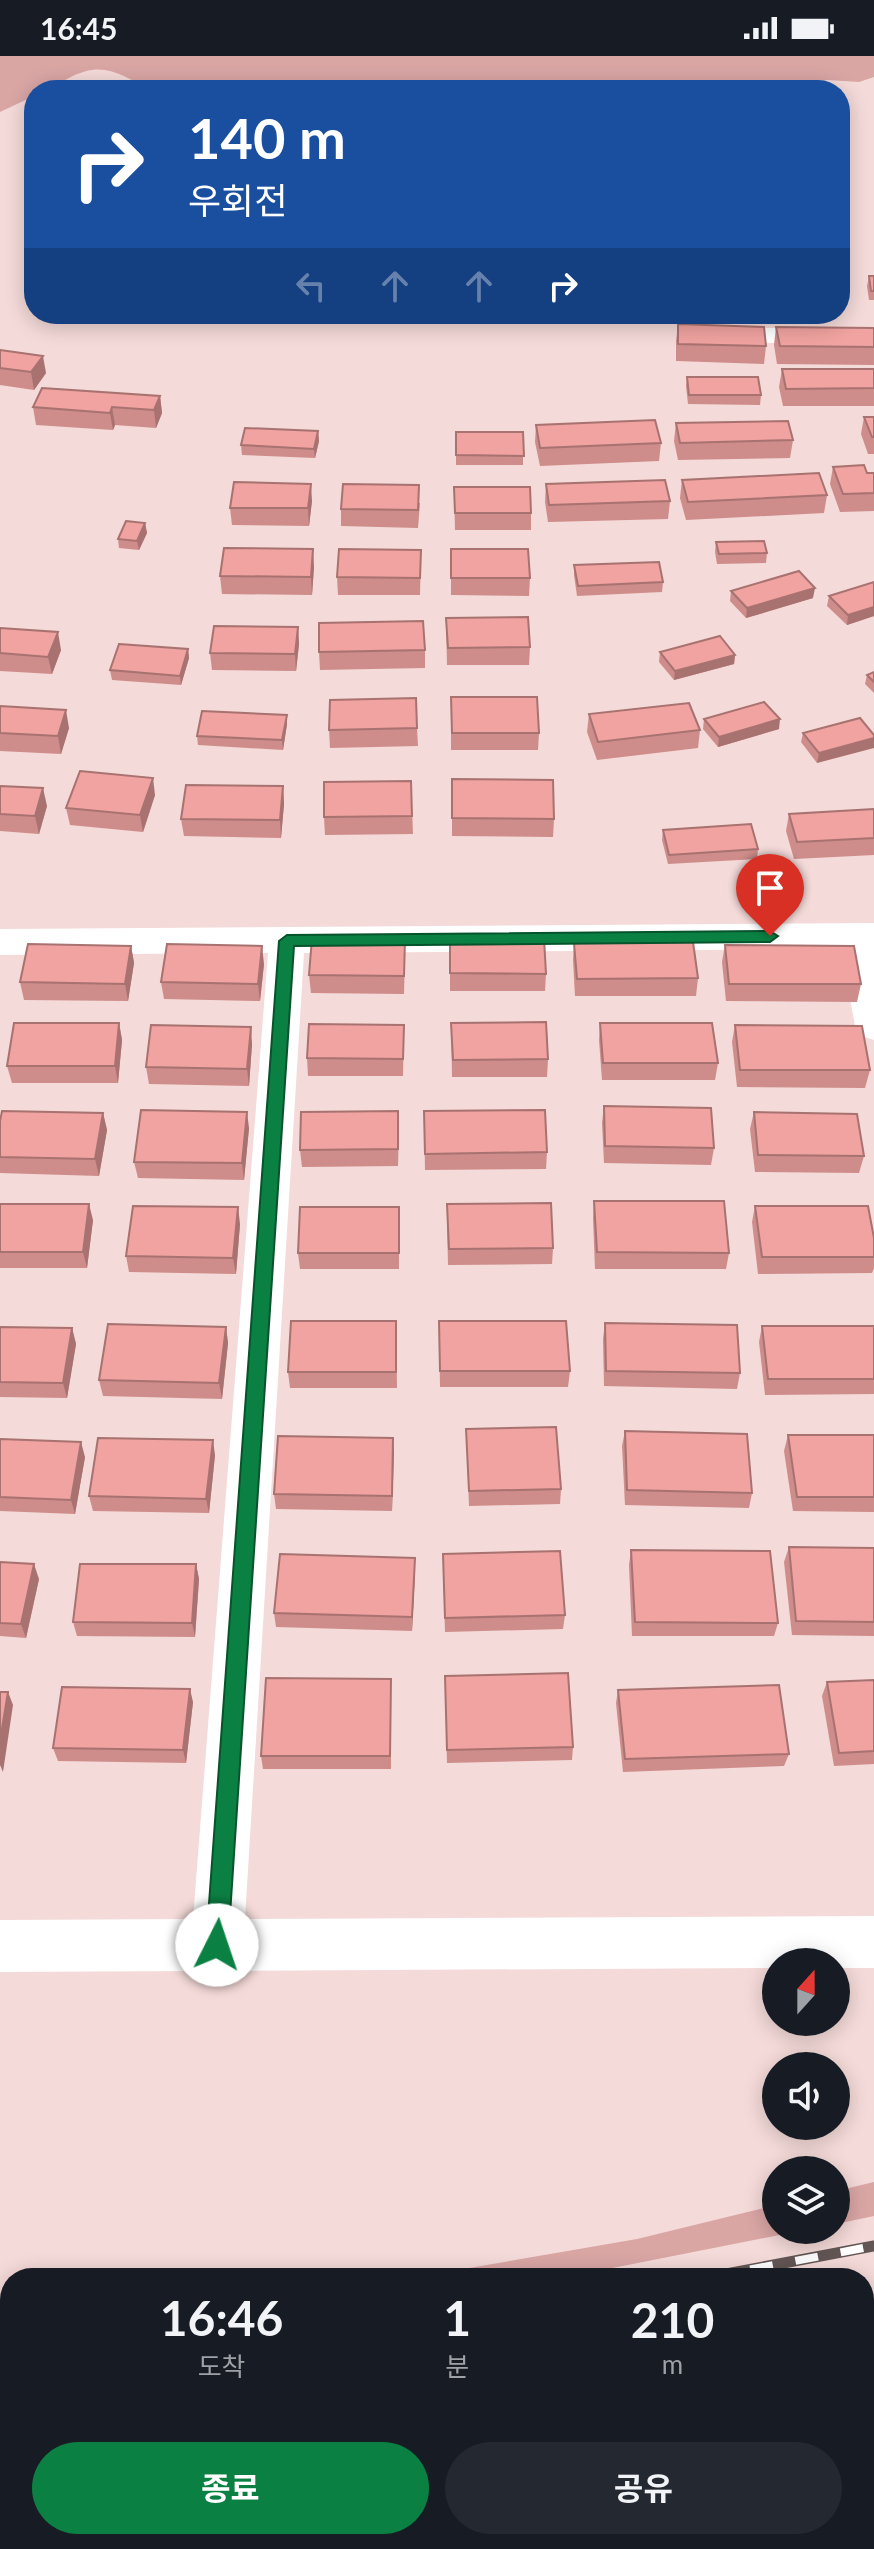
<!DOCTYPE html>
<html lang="ko">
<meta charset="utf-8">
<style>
:root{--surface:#171b24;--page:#242831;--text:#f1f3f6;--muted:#9ea1a6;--accent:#0b8043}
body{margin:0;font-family:Lato,"Noto Sans KR",sans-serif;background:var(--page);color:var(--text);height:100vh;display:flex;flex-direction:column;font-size:30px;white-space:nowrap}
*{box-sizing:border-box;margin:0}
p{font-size:26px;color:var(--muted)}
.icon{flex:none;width:44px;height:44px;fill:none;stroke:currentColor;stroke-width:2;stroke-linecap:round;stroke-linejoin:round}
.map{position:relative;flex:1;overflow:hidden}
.side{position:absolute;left:0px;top:2212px;width:874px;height:282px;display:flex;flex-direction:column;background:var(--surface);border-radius:32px 32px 0 0;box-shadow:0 4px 20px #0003}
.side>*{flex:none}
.top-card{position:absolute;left:24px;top:24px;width:826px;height:244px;border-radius:32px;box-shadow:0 4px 20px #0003;background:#1a4fa0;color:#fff;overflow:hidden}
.needle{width:52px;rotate:21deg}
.controls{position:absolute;left:762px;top:1892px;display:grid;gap:16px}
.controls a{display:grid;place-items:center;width:88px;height:88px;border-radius:50%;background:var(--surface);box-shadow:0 4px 20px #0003;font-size:40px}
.pin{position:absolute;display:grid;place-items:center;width:68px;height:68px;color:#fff;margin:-82px -34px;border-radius:50% 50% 50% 0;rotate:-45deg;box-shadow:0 0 8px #0007}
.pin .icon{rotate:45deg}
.me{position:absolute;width:88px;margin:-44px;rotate:4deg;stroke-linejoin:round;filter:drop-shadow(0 0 6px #0008)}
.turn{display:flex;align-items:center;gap:28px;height:168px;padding:0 32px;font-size:36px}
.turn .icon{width:104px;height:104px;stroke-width:2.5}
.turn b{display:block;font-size:56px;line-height:68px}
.lanes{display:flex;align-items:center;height:76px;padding:0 32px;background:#0003;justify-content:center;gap:40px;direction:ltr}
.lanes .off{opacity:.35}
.eta{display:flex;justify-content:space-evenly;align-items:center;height:136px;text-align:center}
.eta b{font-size:48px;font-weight:700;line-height:56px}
.cta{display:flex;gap:16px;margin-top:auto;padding:16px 32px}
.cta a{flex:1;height:92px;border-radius:48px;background:var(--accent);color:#fff;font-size:32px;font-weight:700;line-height:92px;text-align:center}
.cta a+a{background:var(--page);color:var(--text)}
.status{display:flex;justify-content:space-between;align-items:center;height:56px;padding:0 40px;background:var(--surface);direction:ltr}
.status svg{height:22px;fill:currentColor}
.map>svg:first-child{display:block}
.green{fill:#d9a6a4}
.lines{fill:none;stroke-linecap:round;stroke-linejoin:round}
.street{fill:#fff;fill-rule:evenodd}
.primary{fill:#83e2ef;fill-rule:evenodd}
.rail-casing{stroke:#635655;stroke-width:11}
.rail{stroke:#fff;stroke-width:8;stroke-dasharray:23;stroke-linecap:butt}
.wall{fill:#ce8c8a}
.shaded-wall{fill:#a87270}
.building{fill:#f0a3a0;stroke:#a87270;stroke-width:2}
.route{fill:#0b8043;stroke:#07532c;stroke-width:2}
</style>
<div class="status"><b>16:45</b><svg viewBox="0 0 49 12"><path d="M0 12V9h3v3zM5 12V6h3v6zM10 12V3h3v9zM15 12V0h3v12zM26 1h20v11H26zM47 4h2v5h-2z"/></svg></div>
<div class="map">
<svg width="874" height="2493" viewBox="0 0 874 2493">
<rect width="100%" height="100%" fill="#f4dad8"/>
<g class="green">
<path d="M0,0H874V21L859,26L828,24L713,30L705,34H150C120,18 103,4 69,22C57,28 48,34 34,34V40L0,56Z"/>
<polygon points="874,2126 874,2160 836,2168 836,2135"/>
<polygon points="776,2149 776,2174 805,2174 562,2222 411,2222 637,2183"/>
<polygon points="874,2246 874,2362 864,2364 864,2248"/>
<polygon points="10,2419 10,2484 293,2484 250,2493 0,2493 0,2421"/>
</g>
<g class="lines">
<g class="street">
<polygon points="720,272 874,272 874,288 710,286 707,280 710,274"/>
<polygon points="874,867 874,984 861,980 855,970 841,893 304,897 245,1863 874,1860 874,1912 836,1912 836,1906 776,1906 776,1912 0,1916 0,1864 193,1863 268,897 0,899 0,873"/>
</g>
<g class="primary">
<polygon points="874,2422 874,2486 864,2489 852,2484 864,2484 864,2425"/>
<polygon points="674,2484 774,2484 770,2493 670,2493"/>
</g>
<defs>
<g id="rail">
<polyline points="705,2222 874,2190"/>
<polyline points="0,2356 10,2354"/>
</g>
</defs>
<use href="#rail" class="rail-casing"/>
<use href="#rail" class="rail"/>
</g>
<g class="wall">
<polygon points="840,218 848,234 846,244 840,244"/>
<polygon points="869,220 874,220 874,244 869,244 867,230"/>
<polygon points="678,268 766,290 764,308 676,305 676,285"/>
<polygon points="776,271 874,272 874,309 777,308 774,289"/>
<polygon points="0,294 46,317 34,334 0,329"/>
<polygon points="782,313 874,313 874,350 783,350 779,331"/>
<polygon points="687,321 761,339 760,349 688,348 686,330"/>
<polygon points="160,340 162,357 156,372 115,369 113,374 36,369 33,351"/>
<polygon points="864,361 874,361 874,398 868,398 861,378"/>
<polygon points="676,367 793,384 790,402 678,404 674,385"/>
<polygon points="536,369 661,387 659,405 540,410 535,386"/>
<polygon points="318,375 319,385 315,402 242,399 241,389"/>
<rect x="456" y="376" width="67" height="33"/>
<polygon points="833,411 867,417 874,417 874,455 840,456 830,428"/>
<polygon points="682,424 827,439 824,457 686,464 680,442"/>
<polygon points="546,428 670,445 668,463 548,466 545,446"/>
<polygon points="454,431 531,457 531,474 455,474"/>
<polygon points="312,445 309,470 232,469 230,452"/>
<polygon points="420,447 418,472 341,470 341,453"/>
<polygon points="145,467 147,477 139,494 119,492 118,483"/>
<polygon points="716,486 767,497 766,507 717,508 715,496"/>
<polygon points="451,493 530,522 529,540 451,539"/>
<polygon points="421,494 420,539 338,539 337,521"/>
<polygon points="574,509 663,526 662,536 577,540 574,519"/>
<polygon points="314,511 312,539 222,538 220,520"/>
<polygon points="874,526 874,560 847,569 827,550 829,540"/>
<polygon points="731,535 813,542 746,562 730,545"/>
<polygon points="446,562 530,591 529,609 447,609"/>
<polygon points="298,571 299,588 296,615 212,614 210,597"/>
<polygon points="0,572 61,594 52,618 0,615"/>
<polygon points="188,593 189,602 181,629 112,624 110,614"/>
<polygon points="425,594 425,612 320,614 319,596"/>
<polygon points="660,596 735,599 734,608 674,624 659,606"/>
<polygon points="874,616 874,637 865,628 867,619"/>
<polygon points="451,641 539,677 538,694 451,694"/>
<polygon points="0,650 69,672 61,698 0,695"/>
<polygon points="589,658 700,674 698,692 597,704 587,676"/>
<polygon points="860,662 817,707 801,686 803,677"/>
<polygon points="704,663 779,673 718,691 703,673"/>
<polygon points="287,668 283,694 198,689 197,680"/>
<polygon points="417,672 418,690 330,692 329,674"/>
<polygon points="452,723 554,763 553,781 452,780"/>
<polygon points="411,725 413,778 325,779 324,761"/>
<polygon points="0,730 47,750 39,778 0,775"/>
<polygon points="283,730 284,748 281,782 184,780 181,763"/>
<polygon points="155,739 143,776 70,769 66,752"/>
<polygon points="874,753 874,799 794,803 786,775 789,758"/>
<polygon points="663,774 758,793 757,803 668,808 662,784"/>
<polygon points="450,881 546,918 545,935 450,935"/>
<polygon points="574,887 698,922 696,940 575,940 573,904"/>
<polygon points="725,889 861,928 857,946 726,945 722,906"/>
<polygon points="131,890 134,907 128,945 24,944 20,926"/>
<polygon points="405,900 404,938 311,937 309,919"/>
<polygon points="264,908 260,945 164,943 161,926"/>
<polygon points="119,967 122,984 118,1027 12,1027 7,1010"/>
<polygon points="451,967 548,1003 547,1021 452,1021"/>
<polygon points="600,967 718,1007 715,1024 602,1024 599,984"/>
<polygon points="404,969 403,1020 308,1020 307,1002"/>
<polygon points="735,969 870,1014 865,1032 737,1031 732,986"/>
<polygon points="252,988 249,1030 149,1028 146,1011"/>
<polygon points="604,1050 714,1092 711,1109 604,1107 602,1067"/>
<polygon points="424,1055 547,1096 546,1113 425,1114"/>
<polygon points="754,1056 864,1100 859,1117 755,1116 750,1073"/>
<polygon points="103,1057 107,1074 99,1120 0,1117 0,1065"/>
<polygon points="249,1072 244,1124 138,1122 134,1106"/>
<polygon points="399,1072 398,1110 302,1111 300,1094"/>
<polygon points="594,1145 729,1197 726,1213 595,1213 593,1162"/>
<polygon points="0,1148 93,1164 87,1212 0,1212"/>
<polygon points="755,1150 874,1182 874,1212 872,1217 758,1218 752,1166"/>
<polygon points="399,1151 399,1213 300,1213 298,1197"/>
<polygon points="447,1164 553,1192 552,1208 448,1209"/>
<polygon points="240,1168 236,1218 129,1216 126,1200"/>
<polygon points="396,1265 397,1332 290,1332 288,1316"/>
<polygon points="439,1265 570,1315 568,1331 440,1331"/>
<polygon points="605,1267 740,1317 737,1333 604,1330 603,1283"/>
<polygon points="762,1270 874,1270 874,1338 765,1339 759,1286"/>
<polygon points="0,1271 72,1272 76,1288 67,1342 0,1341"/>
<polygon points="226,1271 228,1287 222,1343 103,1340 99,1324"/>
<polygon points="466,1373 561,1433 560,1448 469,1450"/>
<polygon points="625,1375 752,1437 749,1452 625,1449 622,1390"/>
<polygon points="788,1379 874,1379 874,1456 793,1455 784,1395"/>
<polygon points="393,1382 392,1455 276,1453 274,1438"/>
<polygon points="0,1383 85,1401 75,1458 0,1455"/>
<polygon points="215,1399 209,1457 93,1455 89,1440"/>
<polygon points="789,1491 874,1492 874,1580 792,1579 784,1506"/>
<polygon points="631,1494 778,1567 774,1580 632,1580 629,1509"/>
<polygon points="0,1506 39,1523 26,1582 0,1580"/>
<polygon points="196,1508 199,1523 195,1581 77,1580 73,1566"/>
<polygon points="443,1512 565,1559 563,1573 445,1576"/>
<polygon points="415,1516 412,1575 276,1571 274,1557"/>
<polygon points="391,1623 391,1713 263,1713 261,1700"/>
<polygon points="874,1624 874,1708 834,1710 822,1640 827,1626"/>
<polygon points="445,1633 573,1691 572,1704 447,1707"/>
<polygon points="618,1634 789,1698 784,1710 623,1716 616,1647"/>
<polygon points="193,1646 186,1707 58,1705 53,1692"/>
</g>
<g class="shaded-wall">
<polygon points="43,300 46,317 34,334 31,316"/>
<polygon points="160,340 162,357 156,372 154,354"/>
<polygon points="112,351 115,369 113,374 110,357"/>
<polygon points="318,375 319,385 315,402 314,393"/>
<polygon points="311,428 312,445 309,470 308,452"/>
<polygon points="145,467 147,477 139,494 137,485"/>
<polygon points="313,493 314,511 312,539 311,521"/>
<polygon points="815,532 813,542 746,562 747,552"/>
<polygon points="874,551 874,560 847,569 848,559"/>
<polygon points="298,571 299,588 296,615 295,598"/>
<polygon points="58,576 61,594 52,618 48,601"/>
<polygon points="188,593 189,602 181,629 180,620"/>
<polygon points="735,599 734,608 674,624 675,615"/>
<polygon points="66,654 69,672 61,698 58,680"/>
<polygon points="287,659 287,668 283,694 282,684"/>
<polygon points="780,663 779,673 718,691 719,681"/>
<polygon points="874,682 874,692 817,707 819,697"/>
<polygon points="153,722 155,739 143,776 140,759"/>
<polygon points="283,730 284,748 281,782 280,764"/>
<polygon points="43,732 47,750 39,778 35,760"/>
<polygon points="131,890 134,907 128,945 125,928"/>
<polygon points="262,890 264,908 260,945 258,928"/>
<polygon points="119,967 122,984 118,1027 115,1010"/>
<polygon points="251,971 252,988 249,1030 247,1013"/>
<polygon points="247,1056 249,1072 244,1124 242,1107"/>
<polygon points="103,1057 107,1074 99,1120 95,1103"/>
<polygon points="89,1148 93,1164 87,1212 83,1196"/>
<polygon points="238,1151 240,1168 236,1218 233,1202"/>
<polygon points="226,1271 228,1287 222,1343 219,1327"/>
<polygon points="72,1272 76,1288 67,1342 63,1327"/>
<polygon points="393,1382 394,1398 392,1455 392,1440"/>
<polygon points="213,1384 215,1399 209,1457 206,1443"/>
<polygon points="81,1386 85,1401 75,1458 71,1444"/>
<polygon points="415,1502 415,1516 412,1575 412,1561"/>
<polygon points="34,1508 39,1523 26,1582 21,1568"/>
<polygon points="196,1508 199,1523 195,1581 192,1567"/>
<polygon points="190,1633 193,1646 186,1707 183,1694"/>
<polygon points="8,1636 13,1649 3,1716 0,1709 0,1685"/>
</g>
<g class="building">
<polygon points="840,218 845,219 848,234 840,234"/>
<polygon points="869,220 874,220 874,235 871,235"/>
<polygon points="678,268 764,271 766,290 678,288"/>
<polygon points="776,271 874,272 874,291 780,290"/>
<polygon points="0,294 43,300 31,316 0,312"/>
<polygon points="782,313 874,313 874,332 786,333"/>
<polygon points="687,321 758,321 761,339 689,339"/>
<polygon points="42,332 160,340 154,354 112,351 110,357 33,351"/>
<polygon points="864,361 874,361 874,381 872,381"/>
<polygon points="655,364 661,387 540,392 536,369"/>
<polygon points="788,365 793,384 680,387 676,367"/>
<polygon points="245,372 318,375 314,393 241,389"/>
<polygon points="456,376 523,376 524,400 456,399"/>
<polygon points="864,409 867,417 874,417 874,437 843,438 833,411"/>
<polygon points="819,417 827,439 688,446 682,424"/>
<polygon points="665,424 670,445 549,449 546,428"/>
<polygon points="234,426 311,428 308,452 230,452"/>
<polygon points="343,428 419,429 418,454 341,453"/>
<polygon points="454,431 530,431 531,457 455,457"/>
<polygon points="126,465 145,467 137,485 118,483"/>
<polygon points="764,485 767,497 719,498 716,486"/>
<polygon points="224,492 313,493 311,521 220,520"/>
<polygon points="339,493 421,494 420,522 337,521"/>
<polygon points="451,493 528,493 530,522 451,522"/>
<polygon points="659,506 663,526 578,530 574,509"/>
<polygon points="799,515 815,532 747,552 731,535"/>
<polygon points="874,526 874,551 848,559 829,540"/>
<polygon points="528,561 530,591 448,592 446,562"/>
<polygon points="423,565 425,594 319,596 319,567"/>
<polygon points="214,570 298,571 295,598 210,597"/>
<polygon points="0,572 58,576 48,601 0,597"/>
<polygon points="720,580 735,599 675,615 660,596"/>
<polygon points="119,588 188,593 180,620 110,614"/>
<polygon points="874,616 874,626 867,619"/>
<polygon points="451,641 537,641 539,677 452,677"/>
<polygon points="416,642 417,672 329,674 330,644"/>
<polygon points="764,646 780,663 719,681 704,663"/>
<polygon points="689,647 700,674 598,686 589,658"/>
<polygon points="0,650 66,654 58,680 0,677"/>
<polygon points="202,655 287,659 282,684 197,680"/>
<polygon points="860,662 874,679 874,682 819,697 803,677"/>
<polygon points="80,715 153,722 140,759 66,752"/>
<polygon points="452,723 553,724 554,763 452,762"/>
<polygon points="411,725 412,760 324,761 324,726"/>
<polygon points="186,729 283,730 280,764 181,763"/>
<polygon points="0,730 43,732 35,760 0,758"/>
<polygon points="874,753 874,782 797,786 789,758"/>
<polygon points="751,768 758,793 669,799 663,774"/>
<polygon points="450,881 544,882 546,918 450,917"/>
<polygon points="312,882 405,883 404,920 309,919"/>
<polygon points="693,886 698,922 577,923 574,887"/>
<polygon points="28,888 131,890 125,928 20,926"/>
<polygon points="167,888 262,890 258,928 161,926"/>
<polygon points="725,889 854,890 861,928 729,928"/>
<polygon points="546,966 548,1003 453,1004 451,967"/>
<polygon points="14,967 119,967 115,1010 7,1010"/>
<polygon points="600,967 712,967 718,1007 603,1007"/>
<polygon points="309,968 404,969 403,1003 307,1002"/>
<polygon points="151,969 251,971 247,1013 146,1011"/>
<polygon points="735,969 862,970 870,1014 740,1014"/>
<polygon points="604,1050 711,1052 714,1092 605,1090"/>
<polygon points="141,1054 247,1056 242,1107 134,1106"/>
<polygon points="545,1054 547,1096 425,1098 424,1055"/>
<polygon points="2,1055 103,1057 95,1103 0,1101 0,1065"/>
<polygon points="398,1055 398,1093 300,1094 301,1056"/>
<polygon points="754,1056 857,1058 864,1100 758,1099"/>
<polygon points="594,1145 724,1145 729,1197 597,1196"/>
<polygon points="551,1147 553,1192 449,1193 447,1148"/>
<polygon points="0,1148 89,1148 83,1196 0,1196"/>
<polygon points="133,1150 238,1151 233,1202 126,1200"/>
<polygon points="755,1150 868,1150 874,1182 874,1201 762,1201"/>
<polygon points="300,1151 399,1151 399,1197 298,1197"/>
<polygon points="291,1265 396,1265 396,1316 288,1316"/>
<polygon points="439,1265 566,1265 570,1315 440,1315"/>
<polygon points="605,1267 737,1269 740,1317 606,1315"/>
<polygon points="108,1268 226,1271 219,1327 99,1324"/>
<polygon points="762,1270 874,1270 874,1323 768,1323"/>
<polygon points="0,1271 72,1272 63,1327 0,1326"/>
<polygon points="556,1371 561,1433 469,1435 466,1373"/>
<polygon points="625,1375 747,1378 752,1437 627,1434"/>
<polygon points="788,1379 874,1379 874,1441 797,1441"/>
<polygon points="278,1380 393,1382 392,1440 274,1438"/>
<polygon points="98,1382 213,1384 206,1443 89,1440"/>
<polygon points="0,1383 81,1386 71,1444 0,1441"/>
<polygon points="789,1491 874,1492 874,1566 796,1565"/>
<polygon points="631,1494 770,1495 778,1567 635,1566"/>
<polygon points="560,1495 565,1559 445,1562 443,1498"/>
<polygon points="280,1498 415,1502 412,1561 274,1557"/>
<polygon points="0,1506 34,1508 21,1568 0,1567"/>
<polygon points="80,1508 196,1508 192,1567 73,1566"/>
<polygon points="568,1617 573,1691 447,1694 445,1620"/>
<polygon points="266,1622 391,1623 390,1700 261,1700"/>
<polygon points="874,1624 874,1695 839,1697 827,1626"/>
<polygon points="779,1629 789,1698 625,1703 618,1634"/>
<polygon points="62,1631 190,1633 183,1694 53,1692"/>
<polygon points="0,1636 8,1636 0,1685"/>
</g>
<polygon class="route" points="770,875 778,880 770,886 294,890 228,1889 225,1897 217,1900 209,1897 206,1889 279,885 287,879"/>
</svg>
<div class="controls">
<a><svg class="needle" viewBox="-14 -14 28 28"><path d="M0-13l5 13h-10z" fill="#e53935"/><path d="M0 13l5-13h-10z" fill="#9ea1a6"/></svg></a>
<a><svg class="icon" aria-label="sound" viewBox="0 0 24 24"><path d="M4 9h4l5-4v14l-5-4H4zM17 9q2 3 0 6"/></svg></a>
<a><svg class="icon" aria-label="layers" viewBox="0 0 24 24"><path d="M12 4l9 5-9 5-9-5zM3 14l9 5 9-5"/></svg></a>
</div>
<div class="pin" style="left:770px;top:880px;background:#d93025"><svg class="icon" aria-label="arrive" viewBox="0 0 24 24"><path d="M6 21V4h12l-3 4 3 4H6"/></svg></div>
<svg class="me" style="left:217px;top:1889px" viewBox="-20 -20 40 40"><circle r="19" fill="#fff"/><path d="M0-13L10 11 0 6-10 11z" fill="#0b8043"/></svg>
<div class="top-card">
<div class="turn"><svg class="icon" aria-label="right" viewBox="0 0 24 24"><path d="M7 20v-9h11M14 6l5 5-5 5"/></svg><div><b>140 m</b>우회전</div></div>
<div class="lanes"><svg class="icon off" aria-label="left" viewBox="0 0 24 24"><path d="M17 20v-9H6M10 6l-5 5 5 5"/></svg><svg class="icon off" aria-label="ahead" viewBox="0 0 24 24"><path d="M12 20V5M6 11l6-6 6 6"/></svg><svg class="icon off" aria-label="ahead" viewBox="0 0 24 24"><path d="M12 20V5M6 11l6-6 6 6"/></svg><svg class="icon" aria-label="right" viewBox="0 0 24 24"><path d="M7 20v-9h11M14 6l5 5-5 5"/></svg></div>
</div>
<section class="side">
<div class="eta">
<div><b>16:46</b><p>도착</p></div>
<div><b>1</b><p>분</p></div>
<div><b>210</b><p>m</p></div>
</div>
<div class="cta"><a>종료</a><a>공유</a></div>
</section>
</div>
